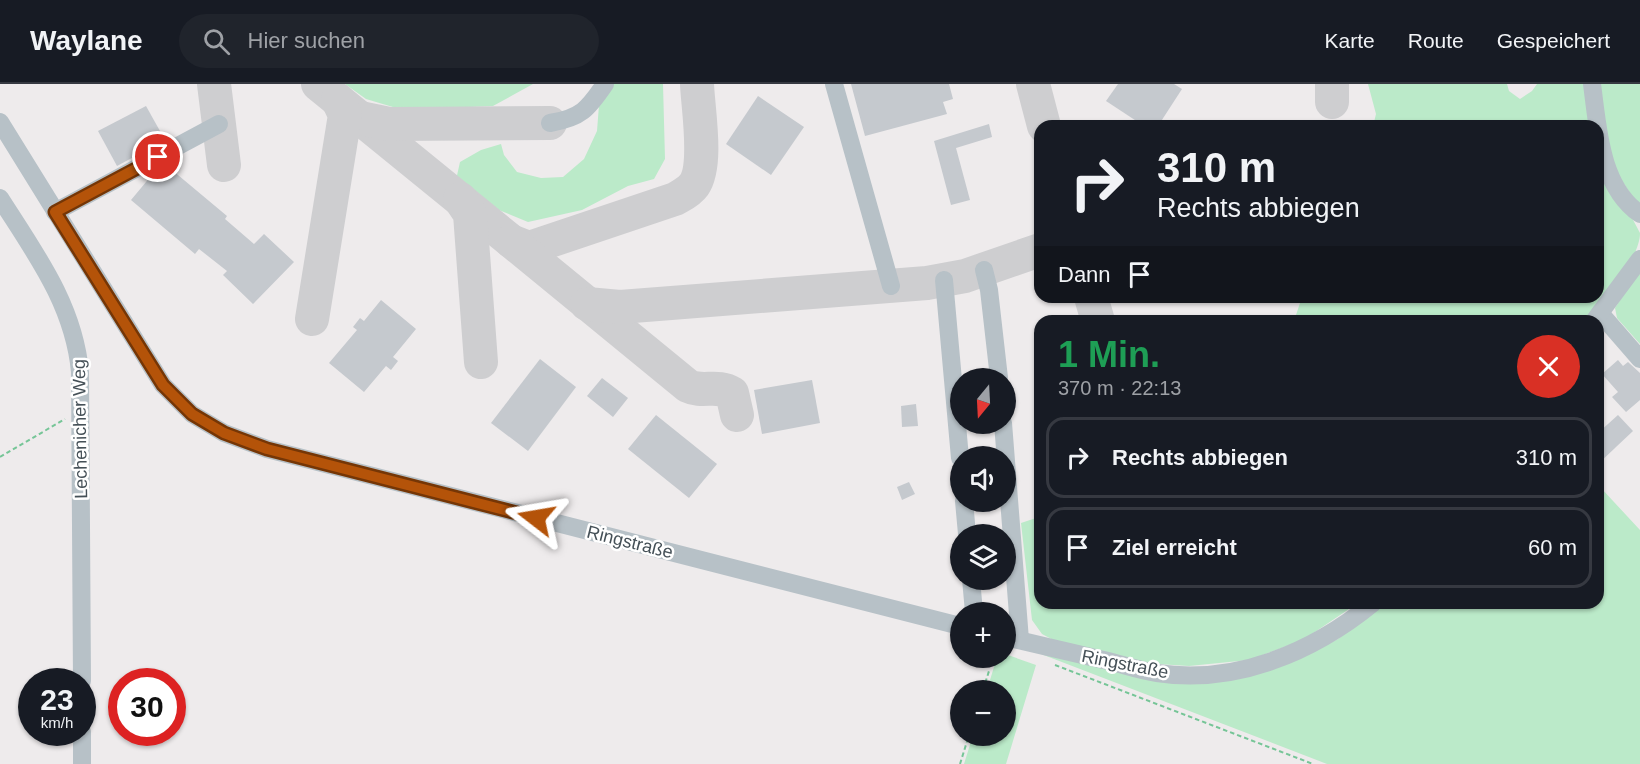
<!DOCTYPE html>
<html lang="de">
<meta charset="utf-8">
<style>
:root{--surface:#171b24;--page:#20242c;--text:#f1f3f6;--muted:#9ea1a6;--line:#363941}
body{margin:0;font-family:Arial,sans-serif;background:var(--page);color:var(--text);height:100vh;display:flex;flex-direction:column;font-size:22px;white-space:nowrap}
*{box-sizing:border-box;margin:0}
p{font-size:20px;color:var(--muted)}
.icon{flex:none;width:33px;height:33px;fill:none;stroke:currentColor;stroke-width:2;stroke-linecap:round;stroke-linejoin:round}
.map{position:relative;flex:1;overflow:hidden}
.drawer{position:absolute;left:1034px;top:231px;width:570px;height:294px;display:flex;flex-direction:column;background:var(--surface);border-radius:18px;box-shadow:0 2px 4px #0004}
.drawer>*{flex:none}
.hud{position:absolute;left:1034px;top:36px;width:570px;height:183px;border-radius:18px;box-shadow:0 2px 4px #0004;background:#171b24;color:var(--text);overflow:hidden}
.needle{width:39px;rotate:198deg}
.controls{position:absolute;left:950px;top:284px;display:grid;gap:12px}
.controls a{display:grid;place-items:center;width:66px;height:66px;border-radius:50%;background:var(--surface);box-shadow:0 2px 4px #0004;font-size:30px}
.speed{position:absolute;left:18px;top:584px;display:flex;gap:12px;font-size:30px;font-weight:700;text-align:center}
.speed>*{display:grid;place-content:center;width:78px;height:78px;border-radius:50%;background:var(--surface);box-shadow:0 2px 4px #0004;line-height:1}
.speed small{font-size:15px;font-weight:400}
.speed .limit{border:9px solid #d22;background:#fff;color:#111}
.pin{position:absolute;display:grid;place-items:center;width:51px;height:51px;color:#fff;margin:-26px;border:3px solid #fff;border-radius:50%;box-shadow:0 2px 6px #0007}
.me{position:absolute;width:66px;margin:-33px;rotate:284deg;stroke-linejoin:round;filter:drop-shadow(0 0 4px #0008)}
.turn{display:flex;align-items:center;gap:21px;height:126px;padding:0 24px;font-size:27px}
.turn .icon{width:78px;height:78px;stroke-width:2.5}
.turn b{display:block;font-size:42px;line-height:51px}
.then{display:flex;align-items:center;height:57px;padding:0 24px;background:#0003;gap:12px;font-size:22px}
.round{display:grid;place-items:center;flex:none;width:63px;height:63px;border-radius:32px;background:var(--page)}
.summary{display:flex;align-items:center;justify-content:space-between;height:102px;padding:0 24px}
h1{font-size:36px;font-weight:700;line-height:45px;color:#1e9e55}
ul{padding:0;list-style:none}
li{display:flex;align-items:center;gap:18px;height:81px;margin:0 12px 9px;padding:0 12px;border:3px solid var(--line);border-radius:18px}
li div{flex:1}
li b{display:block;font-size:22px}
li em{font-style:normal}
header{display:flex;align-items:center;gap:36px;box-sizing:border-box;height:84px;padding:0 30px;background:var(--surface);border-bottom:2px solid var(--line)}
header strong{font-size:28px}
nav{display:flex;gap:33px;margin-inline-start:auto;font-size:21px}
.search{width:420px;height:54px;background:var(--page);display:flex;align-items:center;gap:15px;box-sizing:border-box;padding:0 21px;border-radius:33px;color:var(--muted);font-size:22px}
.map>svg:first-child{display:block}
.green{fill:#bbeac9}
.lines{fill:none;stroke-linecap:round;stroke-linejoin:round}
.taxiway{stroke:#ceced0;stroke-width:34}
.building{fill:#c5c9ce}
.path{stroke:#76c597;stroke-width:2;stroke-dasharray:4.5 3;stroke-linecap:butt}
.minor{stroke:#b7c1c7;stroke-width:18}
.route-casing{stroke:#753606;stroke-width:15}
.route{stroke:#b45309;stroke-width:10}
.labels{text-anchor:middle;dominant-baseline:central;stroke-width:5;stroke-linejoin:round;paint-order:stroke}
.street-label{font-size:18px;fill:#455057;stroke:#fff}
</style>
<header>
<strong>Waylane</strong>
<div class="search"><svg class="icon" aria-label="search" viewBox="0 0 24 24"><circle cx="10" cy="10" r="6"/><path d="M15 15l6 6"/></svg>Hier suchen</div>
<nav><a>Karte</a><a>Route</a><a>Gespeichert</a></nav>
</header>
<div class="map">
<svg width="1640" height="680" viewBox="0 0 1640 680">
<rect width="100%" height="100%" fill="#eeebec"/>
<g class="green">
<polygon points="345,0 533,0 493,22 403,26 366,15"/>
<polygon points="610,0 663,0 665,75 654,95 628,102 582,126 528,138 489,122 456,96 460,78 481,66 501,60 504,71 517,88 541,94 563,93 584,75 597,47 599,21"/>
<polygon points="1368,0 1507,0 1509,7 1520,15 1532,7 1537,0 1585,0 1589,42 1373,42 1376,30"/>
<polygon points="1598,0 1640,0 1640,124 1609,77"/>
<path d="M1598,70L1640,149C1640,176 1602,215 1585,237H1294L1302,213H1598Z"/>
<polygon points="1640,185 1640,260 1617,234 1615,224"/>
<polygon points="1601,404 1640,446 1640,680 1327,680 1041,570 1121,588 1286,580 1338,555 1384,519 1598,519 1598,407"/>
<polygon points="1039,433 1040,519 1358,519 1303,556 1249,576 1189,582 1142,579 1059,559 1042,550 1032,536 1021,439"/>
<polygon points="1005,570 1036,581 1006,680 964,680 973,651 1005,651 1005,606 987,606 997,573 1005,573"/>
</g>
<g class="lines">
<g class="taxiway">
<polyline points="214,0 224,81"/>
<path d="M318,0L511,157L529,164L675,115C682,111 689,108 694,101C708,81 698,25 697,0"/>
<polyline points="1033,0 1044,42"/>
<polyline points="1332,18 1332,0"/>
<polyline points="360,34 389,40 550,39"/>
<polyline points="460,115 470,130 481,278"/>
<path d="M511,157L688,302C702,309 718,300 732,309L737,331"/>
<polyline points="1091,213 1098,237"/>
<polyline points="587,220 620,223 927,199 965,192 1040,166"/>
<polyline points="312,235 345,31 338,16"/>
</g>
</g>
<g class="building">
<polygon points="851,0 949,0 953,15 943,18 947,30 865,52"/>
<polygon points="1118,0 1174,0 1182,5 1158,42 1144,42 1106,17"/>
<polygon points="758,12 804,43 771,91 726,60"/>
<polygon points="146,22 165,56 117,82 98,47"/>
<polygon points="989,40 992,53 956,64 970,116 951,121 934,57"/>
<polygon points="166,81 227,132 225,135 254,160 264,150 294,178 253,220 223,191 227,187 199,165 195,170 131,116 156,86"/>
<polygon points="381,216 416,245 393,273 398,277 391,286 386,282 364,308 329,279 357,246 353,243 360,234 364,237"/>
<polygon points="540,275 576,303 528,367 491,339"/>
<polygon points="1618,276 1623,282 1628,278 1640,289 1640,316 1626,328 1612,313 1618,308 1602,290"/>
<polygon points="602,294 628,314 613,333 587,312"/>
<polygon points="812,296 820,339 762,350 754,306"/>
<polygon points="916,320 918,342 902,343 901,322"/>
<polygon points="656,331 717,380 689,414 628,365"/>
<polygon points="1618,331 1633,347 1598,380 1598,349"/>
<polygon points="909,398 915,410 902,416 897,403"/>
</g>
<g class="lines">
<g class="path">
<polyline points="0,373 65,335"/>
<polyline points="1055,581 1313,680"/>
<polyline points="983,606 989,587"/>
<polyline points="960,680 969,651"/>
</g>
<g class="minor">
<polyline points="834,0 891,202"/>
<path d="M1592,0C1598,44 1600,102 1640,130"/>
<polyline points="0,38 163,301 192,330 224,349 267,365 960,542"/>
<path d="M550,39C581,34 588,25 605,0"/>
<path d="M0,114C35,169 74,221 80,288L82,597"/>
<polyline points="55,128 219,40"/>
<polyline points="984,186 989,206 999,294"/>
<polyline points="944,196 960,374"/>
<polyline points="1600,229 1640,275"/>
<polyline points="1594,237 1640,175"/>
<polyline points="1003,339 1020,556"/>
<polyline points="964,417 967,450"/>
<polyline points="971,495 974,528"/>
<path d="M1005,553C1039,561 1074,569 1108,577C1124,581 1141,587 1157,589C1236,601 1313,568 1373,519"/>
<polyline points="82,648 82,680"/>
</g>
</g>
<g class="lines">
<defs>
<polyline id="route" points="158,73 55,128 163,301 192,330 224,349 267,365 536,434"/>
</defs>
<use href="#route" class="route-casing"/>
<use href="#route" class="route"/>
</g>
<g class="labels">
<g class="street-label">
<text transform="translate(80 345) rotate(-91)">Lechenicher Weg</text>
<text transform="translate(630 458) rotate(14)">Ringstraße</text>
<text transform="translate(1125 580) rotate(11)">Ringstraße</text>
</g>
</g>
</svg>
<div class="controls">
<a><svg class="needle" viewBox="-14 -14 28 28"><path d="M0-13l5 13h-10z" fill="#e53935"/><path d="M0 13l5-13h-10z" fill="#9ea1a6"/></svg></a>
<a><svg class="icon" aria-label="sound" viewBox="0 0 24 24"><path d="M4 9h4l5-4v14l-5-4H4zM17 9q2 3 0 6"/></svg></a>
<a><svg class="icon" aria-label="layers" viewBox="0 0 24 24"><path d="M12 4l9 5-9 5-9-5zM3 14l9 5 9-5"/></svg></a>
<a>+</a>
<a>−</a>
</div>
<div class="speed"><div>23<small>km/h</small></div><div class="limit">30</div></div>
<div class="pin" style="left:158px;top:73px;background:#d93025"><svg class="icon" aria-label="arrive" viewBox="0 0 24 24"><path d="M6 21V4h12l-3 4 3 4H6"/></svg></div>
<svg class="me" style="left:536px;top:434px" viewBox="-20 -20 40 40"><path d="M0-17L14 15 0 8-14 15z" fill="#b45309" stroke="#fff" stroke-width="4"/></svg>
<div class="hud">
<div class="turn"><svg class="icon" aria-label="right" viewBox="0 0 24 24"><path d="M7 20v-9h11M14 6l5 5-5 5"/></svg><div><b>310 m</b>Rechts abbiegen</div></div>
<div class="then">Dann<svg class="icon" aria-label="arrive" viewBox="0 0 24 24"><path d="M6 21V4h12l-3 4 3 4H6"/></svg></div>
</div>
<section class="drawer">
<div class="summary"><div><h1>1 Min.</h1><p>370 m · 22:13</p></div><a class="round" style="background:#d93025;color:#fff"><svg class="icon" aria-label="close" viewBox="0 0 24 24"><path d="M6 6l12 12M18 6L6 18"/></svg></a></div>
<ul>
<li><svg class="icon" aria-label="right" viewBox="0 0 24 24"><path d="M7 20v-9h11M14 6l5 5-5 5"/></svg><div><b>Rechts abbiegen</b></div><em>310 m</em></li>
<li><svg class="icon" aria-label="arrive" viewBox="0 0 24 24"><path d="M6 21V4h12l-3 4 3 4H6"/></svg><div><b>Ziel erreicht</b></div><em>60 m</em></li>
</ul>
</section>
</div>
